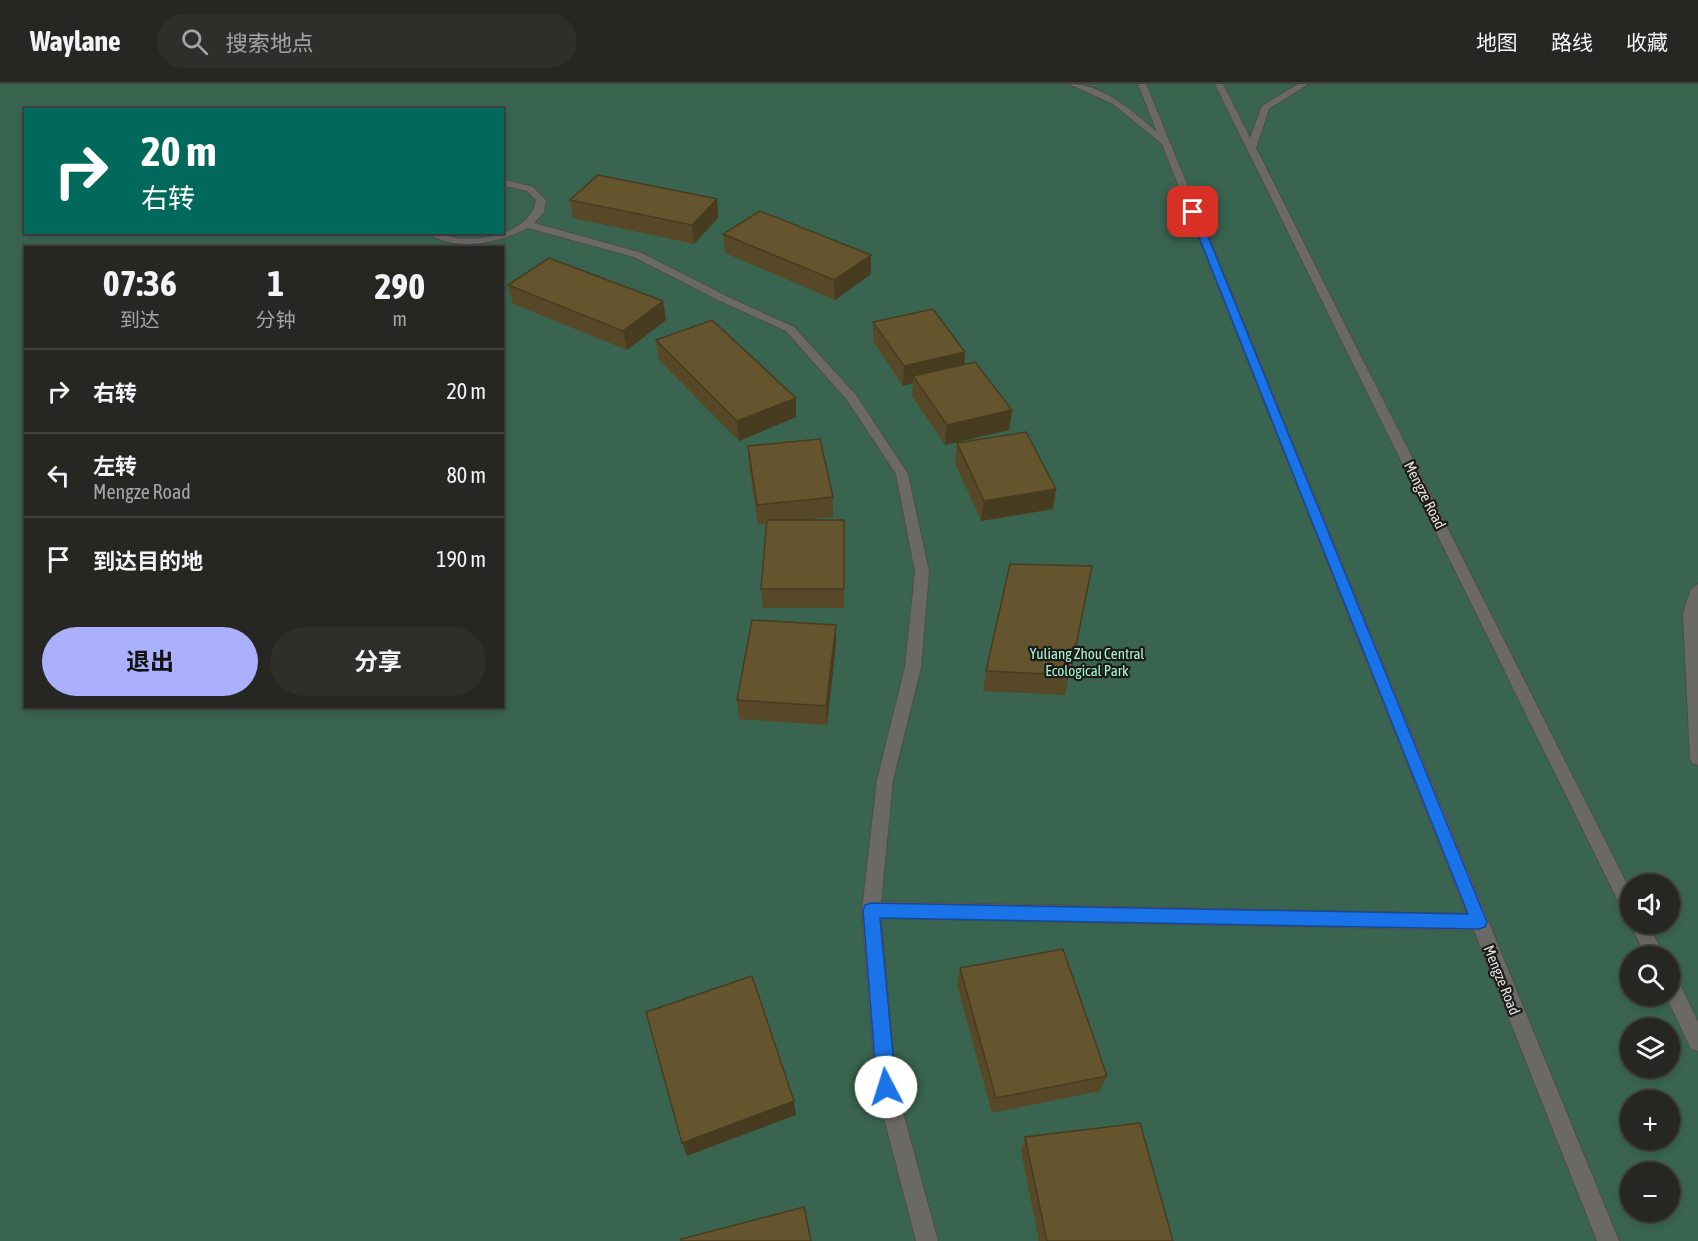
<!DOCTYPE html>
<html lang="zh">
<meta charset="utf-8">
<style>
:root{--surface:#262622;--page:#2e2e2a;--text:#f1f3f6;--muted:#a4a5a5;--line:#424340;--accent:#aab0fb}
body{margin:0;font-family:"Asap Condensed","Noto Sans SC",sans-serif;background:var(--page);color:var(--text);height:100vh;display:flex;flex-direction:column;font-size:22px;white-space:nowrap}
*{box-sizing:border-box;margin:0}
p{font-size:20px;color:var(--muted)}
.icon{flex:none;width:33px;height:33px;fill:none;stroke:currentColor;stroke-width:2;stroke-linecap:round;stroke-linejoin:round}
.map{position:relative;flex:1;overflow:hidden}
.panel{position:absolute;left:24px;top:162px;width:480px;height:462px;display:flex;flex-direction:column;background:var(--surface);border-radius:0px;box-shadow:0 3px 9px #0003,0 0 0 2px var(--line)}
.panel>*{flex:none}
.top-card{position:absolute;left:24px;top:24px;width:480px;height:126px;border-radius:0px;box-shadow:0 3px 9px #0003,0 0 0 2px var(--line);background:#00695c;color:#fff;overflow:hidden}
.controls{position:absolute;left:1620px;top:790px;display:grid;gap:12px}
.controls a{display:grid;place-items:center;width:60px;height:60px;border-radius:50%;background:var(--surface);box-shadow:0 3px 9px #0003,0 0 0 2px var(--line);font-size:30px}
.pin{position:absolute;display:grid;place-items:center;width:51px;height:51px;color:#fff;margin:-26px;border-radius:12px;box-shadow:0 3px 9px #0006}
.me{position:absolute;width:66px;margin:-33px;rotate:355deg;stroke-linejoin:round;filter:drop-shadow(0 0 4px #0008)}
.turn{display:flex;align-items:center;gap:21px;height:126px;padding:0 18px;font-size:27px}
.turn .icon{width:78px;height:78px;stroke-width:2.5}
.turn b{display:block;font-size:42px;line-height:51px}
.eta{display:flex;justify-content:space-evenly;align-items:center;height:102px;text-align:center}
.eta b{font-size:36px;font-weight:700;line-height:42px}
.action{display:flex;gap:12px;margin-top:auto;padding:12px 18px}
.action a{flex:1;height:69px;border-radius:36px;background:var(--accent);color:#111;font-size:24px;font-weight:700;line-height:69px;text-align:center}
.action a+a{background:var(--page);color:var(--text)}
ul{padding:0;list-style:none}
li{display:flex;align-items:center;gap:18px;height:84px;padding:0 18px;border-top:2px solid var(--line)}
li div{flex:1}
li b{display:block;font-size:22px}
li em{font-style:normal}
header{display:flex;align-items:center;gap:36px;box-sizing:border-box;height:84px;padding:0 30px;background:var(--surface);border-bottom:2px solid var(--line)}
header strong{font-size:28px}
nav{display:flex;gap:33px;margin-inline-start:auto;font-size:21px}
.search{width:420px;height:54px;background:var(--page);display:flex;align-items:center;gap:15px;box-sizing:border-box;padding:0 21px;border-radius:33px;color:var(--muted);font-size:22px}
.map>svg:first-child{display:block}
.green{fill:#396450;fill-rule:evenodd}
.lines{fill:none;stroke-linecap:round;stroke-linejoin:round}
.minor-casing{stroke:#4e4d4b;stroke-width:2}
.minor{fill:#6b6965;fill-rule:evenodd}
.wall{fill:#574928}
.shaded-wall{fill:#473c20}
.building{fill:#65552e;stroke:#473c20;stroke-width:1.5}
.route{fill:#1a73e8;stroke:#114b97;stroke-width:1.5}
.labels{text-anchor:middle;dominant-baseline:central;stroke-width:4.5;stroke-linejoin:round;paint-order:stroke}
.street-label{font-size:15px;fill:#e1e0de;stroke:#1b1a18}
.park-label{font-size:15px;fill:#aaf5d1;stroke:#1b1a18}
</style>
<header>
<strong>Waylane</strong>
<div class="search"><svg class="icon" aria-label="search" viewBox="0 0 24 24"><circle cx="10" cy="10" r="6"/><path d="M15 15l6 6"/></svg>搜索地点</div>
<nav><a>地图</a><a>路线</a><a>收藏</a></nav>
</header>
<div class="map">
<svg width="1698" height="1157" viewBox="0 0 1698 1157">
<rect width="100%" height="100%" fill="#33322e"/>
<path class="green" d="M0,0H1698V1157H0ZM26,26H502V148H26ZM26,164H502V622H26ZM1630,801H1670V840H1630ZM1630,873H1670V912H1630ZM1630,945H1670V984H1630ZM1630,1017H1670V1056H1630ZM1630,1089H1670V1128H1630Z"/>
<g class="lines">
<defs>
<g id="minor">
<path d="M1069,0C1104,0 1132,27 1157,48L1138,0H1146L1619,1157H1597L1474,846L881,834L896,1003L938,1157H916L876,1003L862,826L877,696L905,583L915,488L896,390L847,316L786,247L720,217L634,173L528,144C498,159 456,169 425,148C437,148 446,152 458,154C485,157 531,148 536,116L527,107L502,101V95L533,103L546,116L544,128L534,139L642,169L728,213L794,243L856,311L908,390L929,488L921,583L893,696L881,818L1467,830L1162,60L1113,20Z"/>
<polygon points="1215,0 1223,0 1250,54 1262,22 1298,0 1308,0 1269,25 1256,64 1630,806 1630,831 1624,829"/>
<polygon points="1698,500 1698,681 1692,679 1690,674 1683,529 1691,505"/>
<polygon points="1630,839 1648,840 1665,873 1646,873"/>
<polygon points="1670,892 1677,895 1698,938 1698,967 1691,965 1666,912 1670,912"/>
</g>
</defs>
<use href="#minor" class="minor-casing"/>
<use href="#minor" class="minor"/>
</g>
<g class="wall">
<polygon points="717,115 718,134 694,160 573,134 570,116"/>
<polygon points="723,150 871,190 835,216 725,169"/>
<polygon points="508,201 663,217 666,236 627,266 513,220"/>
<polygon points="873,238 965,268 964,280 1009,346 945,361 912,312 913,299 903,302 873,257"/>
<polygon points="656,256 796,314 796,333 739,357 659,276"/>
<polygon points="957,359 1056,405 1053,425 981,437 955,379"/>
<polygon points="748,362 833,413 833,433 805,436 844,436 844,524 763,524 761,505 766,440 758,441 749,382"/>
<polygon points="1092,482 1065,611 983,607 986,587"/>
<polygon points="836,560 827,641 739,635 737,616"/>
<polygon points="960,884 1107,992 1100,1007 992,1029 957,901"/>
<polygon points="1025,1053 1173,1157 1039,1157 1021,1067"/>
</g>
<g class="shaded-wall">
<polygon points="717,115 718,134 694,160 692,141"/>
<polygon points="871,171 871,190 835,216 834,196"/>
<polygon points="663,217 666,236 627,266 623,247"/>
<polygon points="965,268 964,287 913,292 913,299 903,302 904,282"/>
<polygon points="796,314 796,333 739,357 737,337"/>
<polygon points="1012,326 1009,346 945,361 947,341"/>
<polygon points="1056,405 1053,425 981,437 984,417"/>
<polygon points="836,541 836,560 827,641 826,622"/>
<polygon points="794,1017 796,1031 687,1072 682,1059"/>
</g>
<g class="building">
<polygon points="598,91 717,115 692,141 570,116"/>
<polygon points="760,127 871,171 834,196 723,150"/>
<polygon points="549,174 663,217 623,247 508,201"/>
<polygon points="933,225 965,268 904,282 873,238"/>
<polygon points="712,236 796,314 737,337 656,256"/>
<polygon points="975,278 1012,326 947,341 913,292"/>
<polygon points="1026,348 1056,405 984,417 957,359"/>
<polygon points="820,355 833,413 757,421 748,362"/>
<polygon points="767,436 844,436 844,505 761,505"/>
<polygon points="1010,480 1092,482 1070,591 986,587"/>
<polygon points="752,536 836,541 826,622 737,616"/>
<polygon points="1063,865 1107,992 996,1014 960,884"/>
<polygon points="752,892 794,1017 682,1059 646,928"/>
<polygon points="1140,1039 1173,1157 1047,1157 1025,1053"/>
<polygon points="804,1123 811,1157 681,1157 681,1155"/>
</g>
<polygon class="route" points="1190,126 1198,128 1487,838 1485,843 1479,845 880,834 896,1003 893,1010 886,1012 880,1010 877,1003 863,826 865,821 871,819 1468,830 1189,128"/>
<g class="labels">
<g class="street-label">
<text transform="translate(1425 411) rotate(63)">Mengze Road</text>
<text transform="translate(1502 896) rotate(68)">Mengze Road</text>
</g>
<g class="park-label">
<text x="1087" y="569">Yuliang Zhou Central<tspan x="1087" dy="17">Ecological Park</tspan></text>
</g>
</g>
</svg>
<div class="controls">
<a><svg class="icon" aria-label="sound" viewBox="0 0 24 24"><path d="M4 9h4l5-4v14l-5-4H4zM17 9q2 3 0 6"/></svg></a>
<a><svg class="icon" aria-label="search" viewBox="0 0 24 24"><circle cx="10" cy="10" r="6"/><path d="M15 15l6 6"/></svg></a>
<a><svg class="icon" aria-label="layers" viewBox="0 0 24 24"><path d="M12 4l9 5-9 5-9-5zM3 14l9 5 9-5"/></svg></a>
<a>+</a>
<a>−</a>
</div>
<div class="pin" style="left:1193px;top:128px;background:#d93025"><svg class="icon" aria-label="arrive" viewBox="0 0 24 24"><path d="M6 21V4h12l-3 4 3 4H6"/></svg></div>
<svg class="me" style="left:886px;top:1003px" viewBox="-20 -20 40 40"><circle r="19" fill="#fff"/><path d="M0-13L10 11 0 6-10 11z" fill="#1a73e8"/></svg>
<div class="top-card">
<div class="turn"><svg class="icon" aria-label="right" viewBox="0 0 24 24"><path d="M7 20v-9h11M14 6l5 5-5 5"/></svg><div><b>20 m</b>右转</div></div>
</div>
<section class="panel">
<div class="eta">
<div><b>07:36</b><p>到达</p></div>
<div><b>1</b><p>分钟</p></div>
<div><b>290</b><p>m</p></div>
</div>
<ul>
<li><svg class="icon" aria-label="right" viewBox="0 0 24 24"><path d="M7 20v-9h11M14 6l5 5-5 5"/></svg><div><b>右转</b></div><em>20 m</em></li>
<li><svg class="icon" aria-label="left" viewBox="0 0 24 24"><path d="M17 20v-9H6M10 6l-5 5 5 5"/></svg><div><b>左转</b><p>Mengze Road</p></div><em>80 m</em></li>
<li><svg class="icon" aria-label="arrive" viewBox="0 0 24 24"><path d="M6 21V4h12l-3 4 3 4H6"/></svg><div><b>到达目的地</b></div><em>190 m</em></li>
</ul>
<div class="action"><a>退出</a><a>分享</a></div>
</section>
</div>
